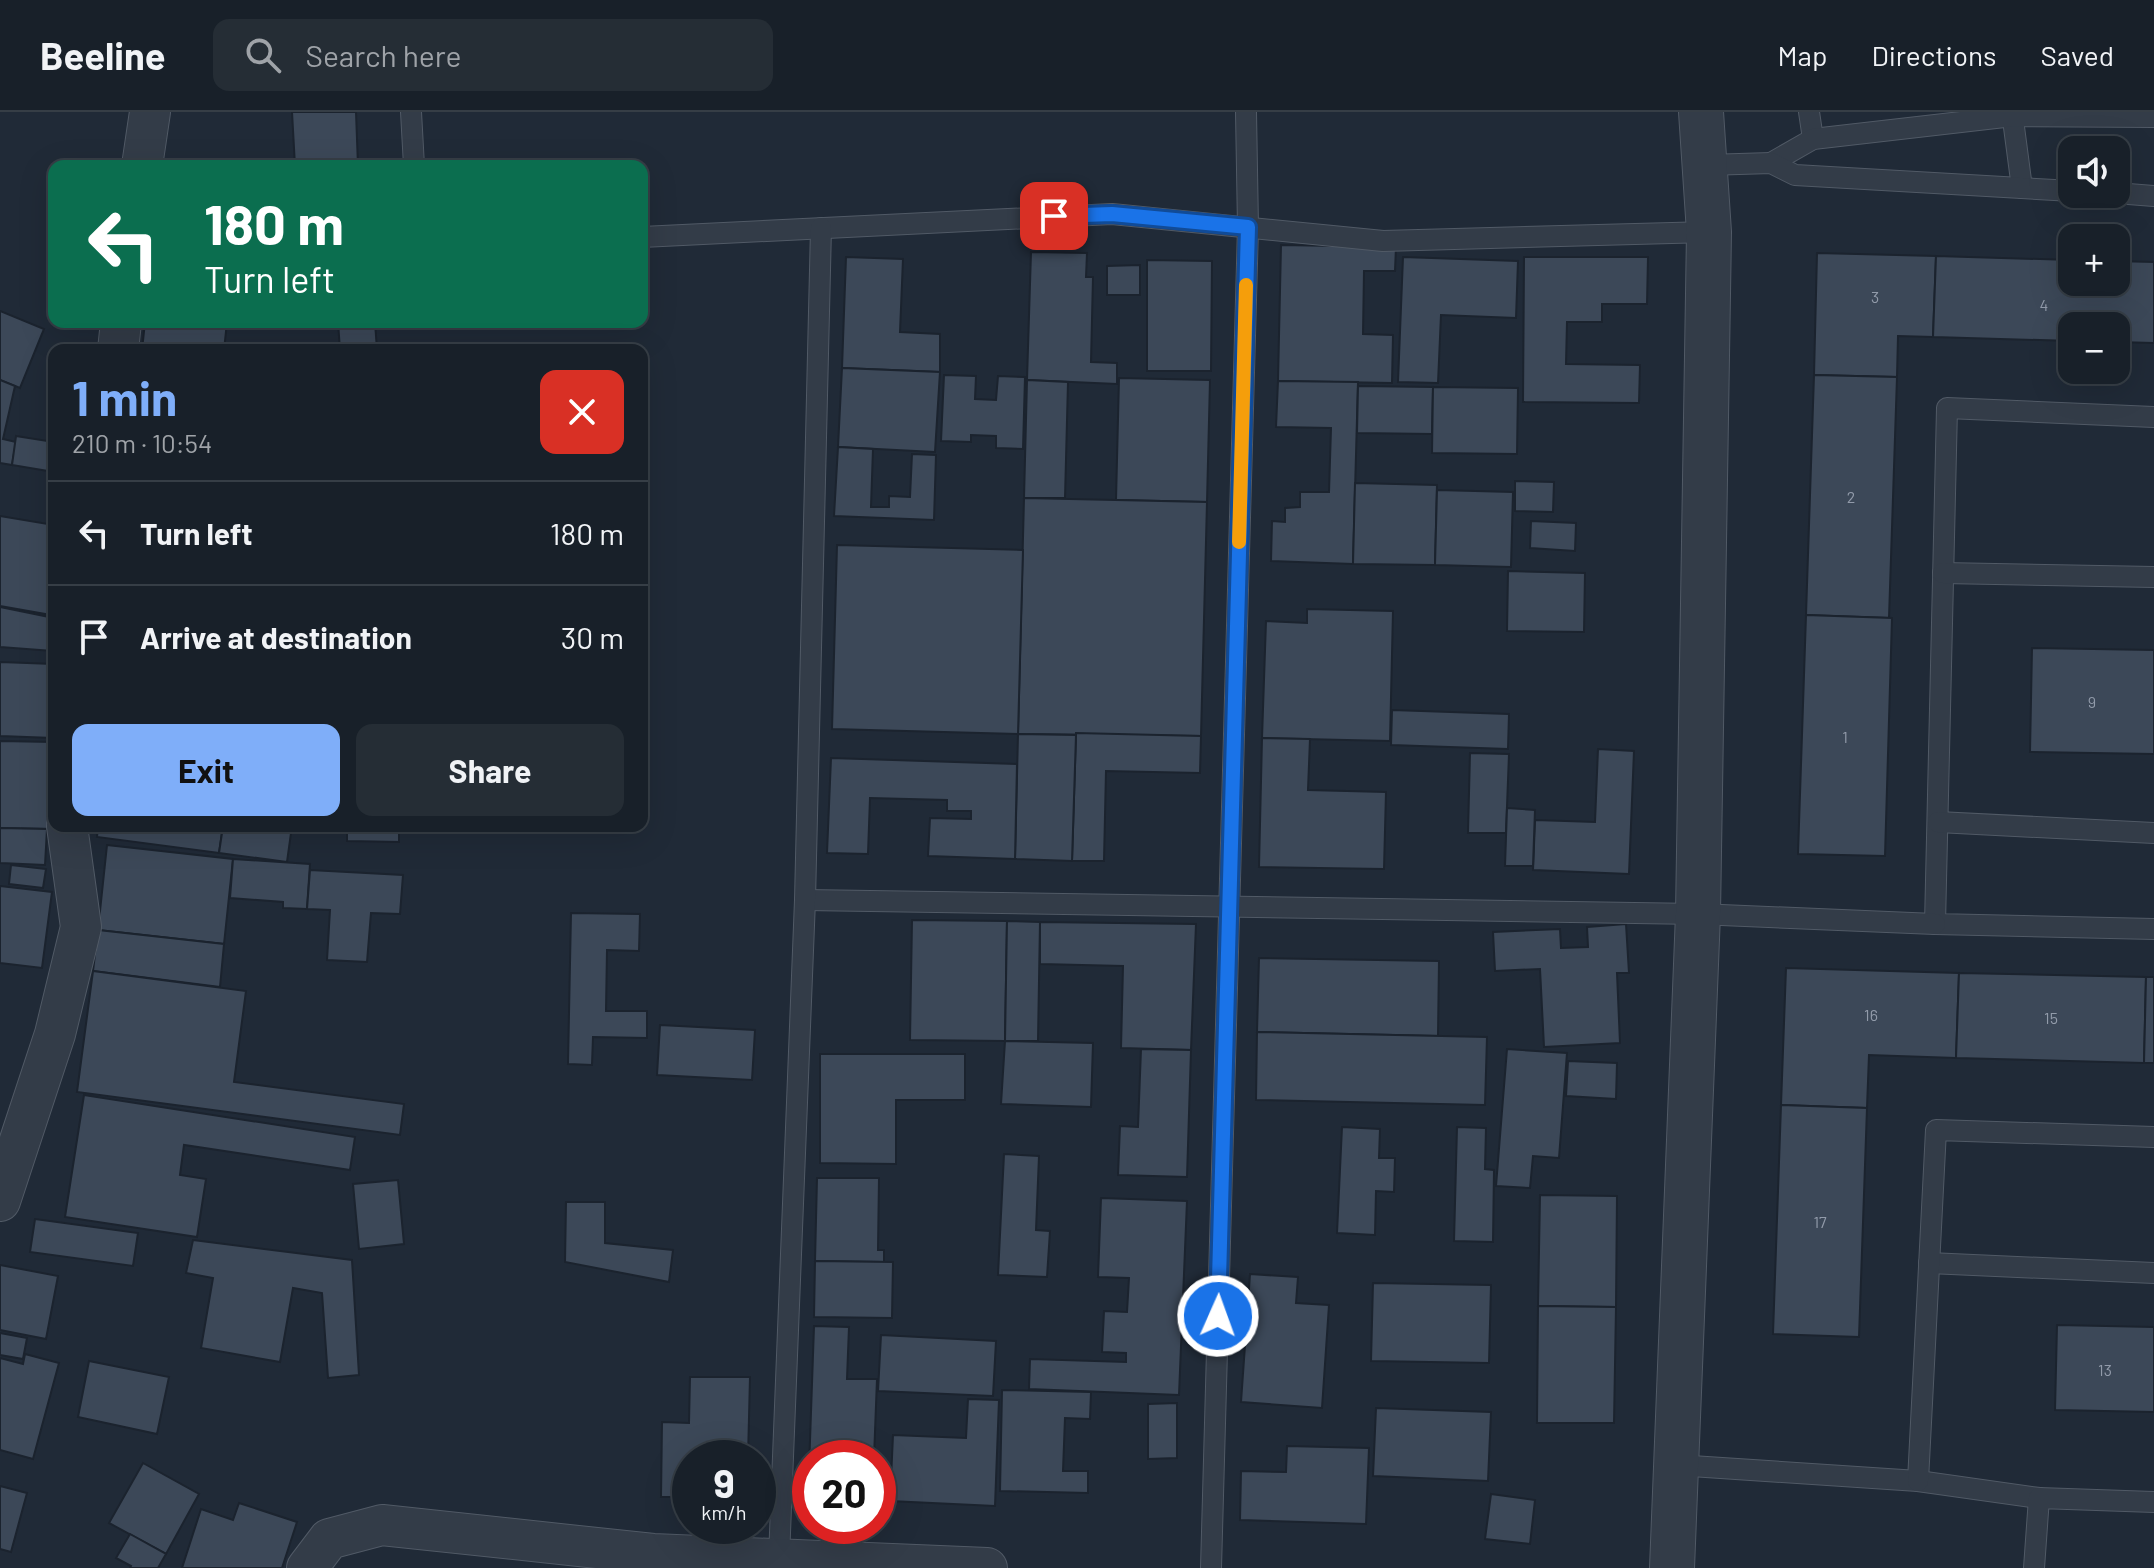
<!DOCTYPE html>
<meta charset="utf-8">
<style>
:root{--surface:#182029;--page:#252d35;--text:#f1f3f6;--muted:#9fa3a8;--line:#363e46;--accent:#7faef9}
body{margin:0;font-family:Barlow,sans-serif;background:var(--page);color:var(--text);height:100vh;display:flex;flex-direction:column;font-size:30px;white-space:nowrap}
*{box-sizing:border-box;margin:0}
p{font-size:26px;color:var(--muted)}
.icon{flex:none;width:44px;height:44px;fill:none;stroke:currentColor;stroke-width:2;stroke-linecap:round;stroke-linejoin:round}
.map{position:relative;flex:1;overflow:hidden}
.panel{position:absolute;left:48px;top:232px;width:600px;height:488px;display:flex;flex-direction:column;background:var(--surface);border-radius:16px;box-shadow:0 8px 32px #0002,0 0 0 2px var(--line)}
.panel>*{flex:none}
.guide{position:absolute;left:48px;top:48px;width:600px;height:168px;border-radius:16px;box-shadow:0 8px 32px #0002,0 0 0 2px var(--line);background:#0b6e4f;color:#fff;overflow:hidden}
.tools{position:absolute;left:2058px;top:24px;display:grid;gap:16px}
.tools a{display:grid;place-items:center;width:72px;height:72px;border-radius:16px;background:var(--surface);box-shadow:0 8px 32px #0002,0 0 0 2px var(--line);font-size:40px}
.speed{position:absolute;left:672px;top:1328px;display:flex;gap:16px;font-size:40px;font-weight:700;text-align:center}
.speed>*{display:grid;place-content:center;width:104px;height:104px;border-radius:50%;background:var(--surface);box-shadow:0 8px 32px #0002,0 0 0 2px var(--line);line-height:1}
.speed small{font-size:20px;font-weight:400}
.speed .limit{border:12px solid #d22;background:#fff;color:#111}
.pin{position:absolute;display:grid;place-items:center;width:68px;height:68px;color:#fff;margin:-34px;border-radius:16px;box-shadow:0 4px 12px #0006}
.me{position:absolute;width:88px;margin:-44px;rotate:2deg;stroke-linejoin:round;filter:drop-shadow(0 0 6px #0008)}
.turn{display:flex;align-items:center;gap:28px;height:168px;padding:0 24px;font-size:36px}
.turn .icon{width:104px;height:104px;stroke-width:2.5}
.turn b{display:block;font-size:56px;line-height:68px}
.round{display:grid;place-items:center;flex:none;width:84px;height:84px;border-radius:16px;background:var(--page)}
.summary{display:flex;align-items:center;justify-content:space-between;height:136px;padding:0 24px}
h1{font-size:48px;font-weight:700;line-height:60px;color:var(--accent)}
.button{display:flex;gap:16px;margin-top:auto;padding:16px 24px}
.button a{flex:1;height:92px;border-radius:16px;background:var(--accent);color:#111;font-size:32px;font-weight:700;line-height:92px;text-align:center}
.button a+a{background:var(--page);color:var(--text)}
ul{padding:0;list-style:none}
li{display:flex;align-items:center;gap:24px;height:104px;padding:0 24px;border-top:2px solid var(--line)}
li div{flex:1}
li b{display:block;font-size:30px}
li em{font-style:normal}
header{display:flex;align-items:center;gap:48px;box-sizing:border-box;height:112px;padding:0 40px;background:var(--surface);border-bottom:2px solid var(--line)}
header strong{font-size:38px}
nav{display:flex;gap:44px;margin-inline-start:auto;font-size:28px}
.search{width:560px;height:72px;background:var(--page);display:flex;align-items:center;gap:20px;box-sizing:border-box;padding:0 28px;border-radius:16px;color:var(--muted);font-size:30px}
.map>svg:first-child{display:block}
.building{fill:#3c4858;stroke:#1b232e;stroke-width:2}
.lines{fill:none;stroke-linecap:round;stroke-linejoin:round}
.service-casing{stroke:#515a66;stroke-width:22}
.minor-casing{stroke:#515a66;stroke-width:42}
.tertiary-casing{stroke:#515a66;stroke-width:46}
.service{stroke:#333c48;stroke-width:20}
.minor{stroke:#333c48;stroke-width:40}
.tertiary{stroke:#333c48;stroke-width:44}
.route-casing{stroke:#114b97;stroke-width:20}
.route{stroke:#1a73e8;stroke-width:14}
.slow{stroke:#f59e0b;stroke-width:14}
.labels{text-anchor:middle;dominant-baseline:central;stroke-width:8;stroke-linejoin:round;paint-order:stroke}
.number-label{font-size:16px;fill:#929baa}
</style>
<header>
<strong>Beeline</strong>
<div class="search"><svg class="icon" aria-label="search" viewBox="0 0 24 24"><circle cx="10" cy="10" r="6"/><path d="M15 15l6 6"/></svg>Search here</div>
<nav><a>Map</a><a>Directions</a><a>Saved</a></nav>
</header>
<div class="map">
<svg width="2154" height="1456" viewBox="0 0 2154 1456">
<rect width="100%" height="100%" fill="#202a37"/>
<g class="building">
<polygon points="292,0 356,0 358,54 295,54"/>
<polygon points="1281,133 1396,135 1395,159 1364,159 1363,222 1393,223 1392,271 1278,269"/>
<polygon points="1031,140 1087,141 1086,165 1093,165 1091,250 1117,251 1117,272 1027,268"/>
<polygon points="1817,141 1936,144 1933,225 1898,224 1897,265 1814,263"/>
<polygon points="1936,144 2072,148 2072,170 2116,170 2116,149 2154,150 2154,231 2116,230 2116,214 2072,214 2072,229 1933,225"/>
<polygon points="846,145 903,147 900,220 940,222 940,260 842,256"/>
<polygon points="1403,145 1518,149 1516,206 1441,203 1438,271 1398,270"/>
<polygon points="1524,145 1648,145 1647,192 1602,192 1602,210 1567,210 1566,252 1640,253 1639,291 1523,290"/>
<polygon points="1147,148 1212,149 1211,259 1147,259"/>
<polygon points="1140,153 1140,183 1107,183 1107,154"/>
<polygon points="0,199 44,217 20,276 0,268"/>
<polygon points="145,210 227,210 224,238 142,238"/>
<polygon points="338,210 375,210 377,238 340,238"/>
<polygon points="842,256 940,260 935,340 838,335"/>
<polygon points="944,263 976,264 975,287 996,288 998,264 1025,265 1023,337 996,336 996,324 971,323 971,330 941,329"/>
<polygon points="1814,263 1897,265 1889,506 1806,503"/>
<polygon points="1119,266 1210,268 1207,390 1116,388"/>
<polygon points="0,268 15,274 3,327 16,330 12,353 0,351"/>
<polygon points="1027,268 1068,270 1065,386 1024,386"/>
<polygon points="1278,269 1358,270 1353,452 1271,449 1272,409 1285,410 1285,396 1300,395 1300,380 1329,380 1331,316 1276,315"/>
<polygon points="1358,274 1433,275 1432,322 1357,321"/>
<polygon points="1433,275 1518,276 1517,342 1432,341"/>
<polygon points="16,324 54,330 54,360 12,353"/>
<polygon points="838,335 873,337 871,395 889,395 889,384 910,385 912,342 936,343 934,408 834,404"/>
<polygon points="1515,369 1554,370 1553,400 1515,399"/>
<polygon points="1355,371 1437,373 1435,453 1353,452"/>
<polygon points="1437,378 1513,380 1511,455 1435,453"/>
<polygon points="1024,386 1207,390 1201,624 1018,622"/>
<polygon points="0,404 54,413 54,484 51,503 0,494"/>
<polygon points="1531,409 1576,411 1575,439 1530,436"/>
<polygon points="837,433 1023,438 1018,622 832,617"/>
<polygon points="1508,459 1585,461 1584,520 1507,519"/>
<polygon points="0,495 54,506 53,539 0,535"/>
<polygon points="1307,497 1393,499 1390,629 1262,626 1266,509 1307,511"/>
<polygon points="1806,503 1892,506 1885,744 1798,742"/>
<polygon points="2032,536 2154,538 2154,642 2030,640"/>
<polygon points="0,550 54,552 53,626 0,624"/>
<polygon points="1392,598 1509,602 1508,637 1391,633"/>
<polygon points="1076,621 1201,624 1200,661 1106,659 1104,749 1072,749"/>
<polygon points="1018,622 1076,623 1072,749 1015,747"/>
<polygon points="1262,626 1310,627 1308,678 1386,680 1384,757 1259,755"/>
<polygon points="0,629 54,630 51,717 0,716"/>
<polygon points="1598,637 1634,639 1629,762 1533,758 1535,708 1595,710"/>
<polygon points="1470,641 1509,642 1506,721 1468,721"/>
<polygon points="831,646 1017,652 1015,747 928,744 930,706 971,707 971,699 947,699 947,688 870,686 868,742 827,741"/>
<polygon points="1507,696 1535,698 1533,754 1505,754"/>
<polygon points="98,714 223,714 219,741 97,725"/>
<polygon points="223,714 292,714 287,750 219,741"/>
<polygon points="347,714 399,714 399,730 347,729"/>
<polygon points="0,716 47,717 45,753 0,751"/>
<polygon points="107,733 233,747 224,832 98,818"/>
<polygon points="233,747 310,752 307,797 283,796 283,790 230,786"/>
<polygon points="11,753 46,757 43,776 9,772"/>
<polygon points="310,758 403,763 400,802 371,801 367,850 327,848 330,798 307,797"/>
<polygon points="0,774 52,780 42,856 0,851"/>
<polygon points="571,801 640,802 639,839 607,838 606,899 647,899 647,926 593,925 592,953 568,952"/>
<polygon points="912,808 1007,809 1005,929 910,928"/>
<polygon points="1007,809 1040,810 1038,929 1005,929"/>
<polygon points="1040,810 1196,812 1191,938 1121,936 1123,854 1040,852"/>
<polygon points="1626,812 1629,861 1617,861 1620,931 1544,935 1540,857 1495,859 1493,820 1560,817 1561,836 1588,835 1587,815"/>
<polygon points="98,818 224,832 220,875 93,859"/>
<polygon points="1259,846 1439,849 1438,924 1257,920"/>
<polygon points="1786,856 1959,861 1956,946 1869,943 1867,996 1781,993"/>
<polygon points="93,859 246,879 234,970 404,992 400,1023 77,980"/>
<polygon points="1959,861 2146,865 2144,951 1956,946"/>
<polygon points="2146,865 2154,865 2154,951 2144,951"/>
<polygon points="660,913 755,918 752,968 657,963"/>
<polygon points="1257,920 1487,925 1485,993 1256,988"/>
<polygon points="1005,929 1093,931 1091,995 1001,992"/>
<polygon points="1141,937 1191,938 1187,1065 1118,1063 1120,1014 1138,1015"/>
<polygon points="1507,937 1567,941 1559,1046 1533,1044 1530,1076 1496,1074"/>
<polygon points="820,942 965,942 965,988 896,988 896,1052 820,1051"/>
<polygon points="1568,949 1617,951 1616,987 1566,984"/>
<polygon points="84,983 355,1025 350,1058 184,1033 180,1063 206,1067 197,1125 65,1105"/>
<polygon points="1781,993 1867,996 1859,1225 1773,1222"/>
<polygon points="1342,1015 1380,1017 1379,1046 1395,1046 1394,1080 1376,1079 1375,1123 1337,1121"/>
<polygon points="1457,1015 1486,1016 1485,1057 1494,1058 1493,1130 1454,1129"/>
<polygon points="1004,1042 1039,1044 1036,1118 1050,1119 1047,1165 998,1163"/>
<polygon points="817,1066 879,1066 878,1138 884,1138 884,1150 815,1149"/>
<polygon points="398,1068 404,1132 359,1137 353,1072"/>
<polygon points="1540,1083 1617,1084 1616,1195 1538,1194"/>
<polygon points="1101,1086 1187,1089 1179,1283 1029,1277 1030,1247 1126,1250 1126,1241 1102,1240 1104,1199 1127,1200 1129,1166 1098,1165"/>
<polygon points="566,1090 605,1090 605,1131 673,1138 669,1170 565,1150"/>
<polygon points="35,1107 138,1121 133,1154 30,1140"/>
<polygon points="193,1128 352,1148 359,1263 328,1266 322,1181 293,1176 280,1250 201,1236 213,1166 186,1161"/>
<polygon points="815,1149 893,1150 892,1206 814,1205"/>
<polygon points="0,1153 58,1164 46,1227 0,1218"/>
<polygon points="1250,1162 1298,1165 1296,1191 1329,1193 1322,1296 1241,1290"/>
<polygon points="1373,1171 1491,1173 1489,1251 1371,1249"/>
<polygon points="1538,1194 1616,1195 1614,1311 1537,1311"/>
<polygon points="2057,1213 2154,1215 2154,1300 2055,1298"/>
<polygon points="814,1214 849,1215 847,1267 877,1267 874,1346 810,1346 810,1387 808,1386"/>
<polygon points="0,1221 27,1226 23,1247 0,1243"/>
<polygon points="881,1223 996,1229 993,1284 878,1279"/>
<polygon points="25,1242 59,1251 33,1347 0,1338 0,1246 23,1252"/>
<polygon points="89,1249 169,1265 157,1322 78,1305"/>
<polygon points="690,1265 750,1265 748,1346 690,1346 690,1385 661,1385 662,1310 689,1311"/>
<polygon points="1002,1278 1091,1280 1090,1307 1065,1306 1063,1359 1088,1359 1088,1381 1000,1379"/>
<polygon points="968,1287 999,1288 995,1394 890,1389 893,1323 966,1326"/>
<polygon points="1177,1291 1177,1346 1148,1347 1148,1292"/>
<polygon points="1376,1296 1491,1300 1488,1369 1373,1364"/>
<polygon points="1287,1334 1369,1336 1366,1412 1240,1408 1241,1359 1286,1360"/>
<polygon points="143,1351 199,1382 166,1442 109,1411"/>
<polygon points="0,1374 27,1381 11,1440 0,1437"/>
<polygon points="1491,1382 1535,1388 1530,1432 1485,1427"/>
<polygon points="239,1391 297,1410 282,1456 182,1456 201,1397 233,1408"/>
<polygon points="130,1422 166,1442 158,1456 130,1456 131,1454 116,1446"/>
</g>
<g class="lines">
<defs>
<g id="service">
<polyline points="411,0 414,54"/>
<polyline points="1809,0 1813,27"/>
<polyline points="2012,0 2022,76"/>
<polyline points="1771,51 1813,27 2013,4 2154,5"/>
<polyline points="1707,53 1771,51 1795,63 2072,79"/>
<polyline points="2116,81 2154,84"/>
<polyline points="642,125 1112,102 1383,129 1709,120"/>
<polyline points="2154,305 1947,296 1935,812 2154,817"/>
<polyline points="1943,461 2154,465"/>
<polyline points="1938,710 2154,721"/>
<polyline points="805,788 1698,802 1935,812"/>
<polyline points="1929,1151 2154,1161"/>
<polyline points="1676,1353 1918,1369 2039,1386"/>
<polyline points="1918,1369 1936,1018 2154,1025"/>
<polyline points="779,1446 805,788 821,116"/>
<polyline points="1211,1456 1248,115 1246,0"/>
<polyline points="2034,1456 2039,1386 2154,1390"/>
</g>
<g id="minor">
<polyline points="142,54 150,0"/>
<polyline points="118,238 121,210"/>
<polyline points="0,1089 55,922 81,815 67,714"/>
<polyline points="307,1456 329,1427 382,1413 653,1442 987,1456"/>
</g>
<polyline id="tertiary" points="1672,1456 1698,802 1709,120 1701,0"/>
</defs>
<use href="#service" class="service-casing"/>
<use href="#minor" class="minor-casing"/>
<use href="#tertiary" class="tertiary-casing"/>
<use href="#service" class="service"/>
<use href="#minor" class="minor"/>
<use href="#tertiary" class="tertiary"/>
</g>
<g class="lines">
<defs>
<polyline id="route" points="1054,104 1112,102 1248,115 1218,1204"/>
</defs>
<use href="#route" class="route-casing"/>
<use href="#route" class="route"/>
<polyline class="slow" points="1239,430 1246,173"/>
</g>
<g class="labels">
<g class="number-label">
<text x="1875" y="184">3</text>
<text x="2044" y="192">4</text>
<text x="1851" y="384">2</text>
<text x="2092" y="589">9</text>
<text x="1845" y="624">1</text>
<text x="1871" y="902">16</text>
<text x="2051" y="905">15</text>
<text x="1820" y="1109">17</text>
<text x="2105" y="1257">13</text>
</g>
</g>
</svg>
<div class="tools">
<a><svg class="icon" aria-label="sound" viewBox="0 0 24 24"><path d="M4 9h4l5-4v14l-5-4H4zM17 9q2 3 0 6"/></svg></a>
<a>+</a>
<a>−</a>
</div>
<div class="speed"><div>9<small>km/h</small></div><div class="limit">20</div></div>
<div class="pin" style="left:1054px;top:104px;background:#d93025"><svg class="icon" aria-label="arrive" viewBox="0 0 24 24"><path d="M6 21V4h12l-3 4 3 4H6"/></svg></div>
<svg class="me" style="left:1218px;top:1204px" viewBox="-20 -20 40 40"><circle r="17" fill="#1a73e8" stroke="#fff" stroke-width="3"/><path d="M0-11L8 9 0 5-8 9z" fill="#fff"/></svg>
<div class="guide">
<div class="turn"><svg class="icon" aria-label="left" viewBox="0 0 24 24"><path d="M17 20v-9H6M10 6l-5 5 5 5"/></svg><div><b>180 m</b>Turn left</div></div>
</div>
<section class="panel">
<div class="summary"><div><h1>1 min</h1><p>210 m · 10:54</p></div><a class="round" style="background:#d93025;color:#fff"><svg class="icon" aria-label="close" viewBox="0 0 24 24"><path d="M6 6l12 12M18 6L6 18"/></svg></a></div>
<ul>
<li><svg class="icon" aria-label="left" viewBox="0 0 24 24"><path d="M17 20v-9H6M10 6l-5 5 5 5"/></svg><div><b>Turn left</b></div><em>180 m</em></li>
<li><svg class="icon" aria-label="arrive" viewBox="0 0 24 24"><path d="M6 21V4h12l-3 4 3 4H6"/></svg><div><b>Arrive at destination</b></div><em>30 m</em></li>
</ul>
<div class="button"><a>Exit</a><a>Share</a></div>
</section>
</div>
